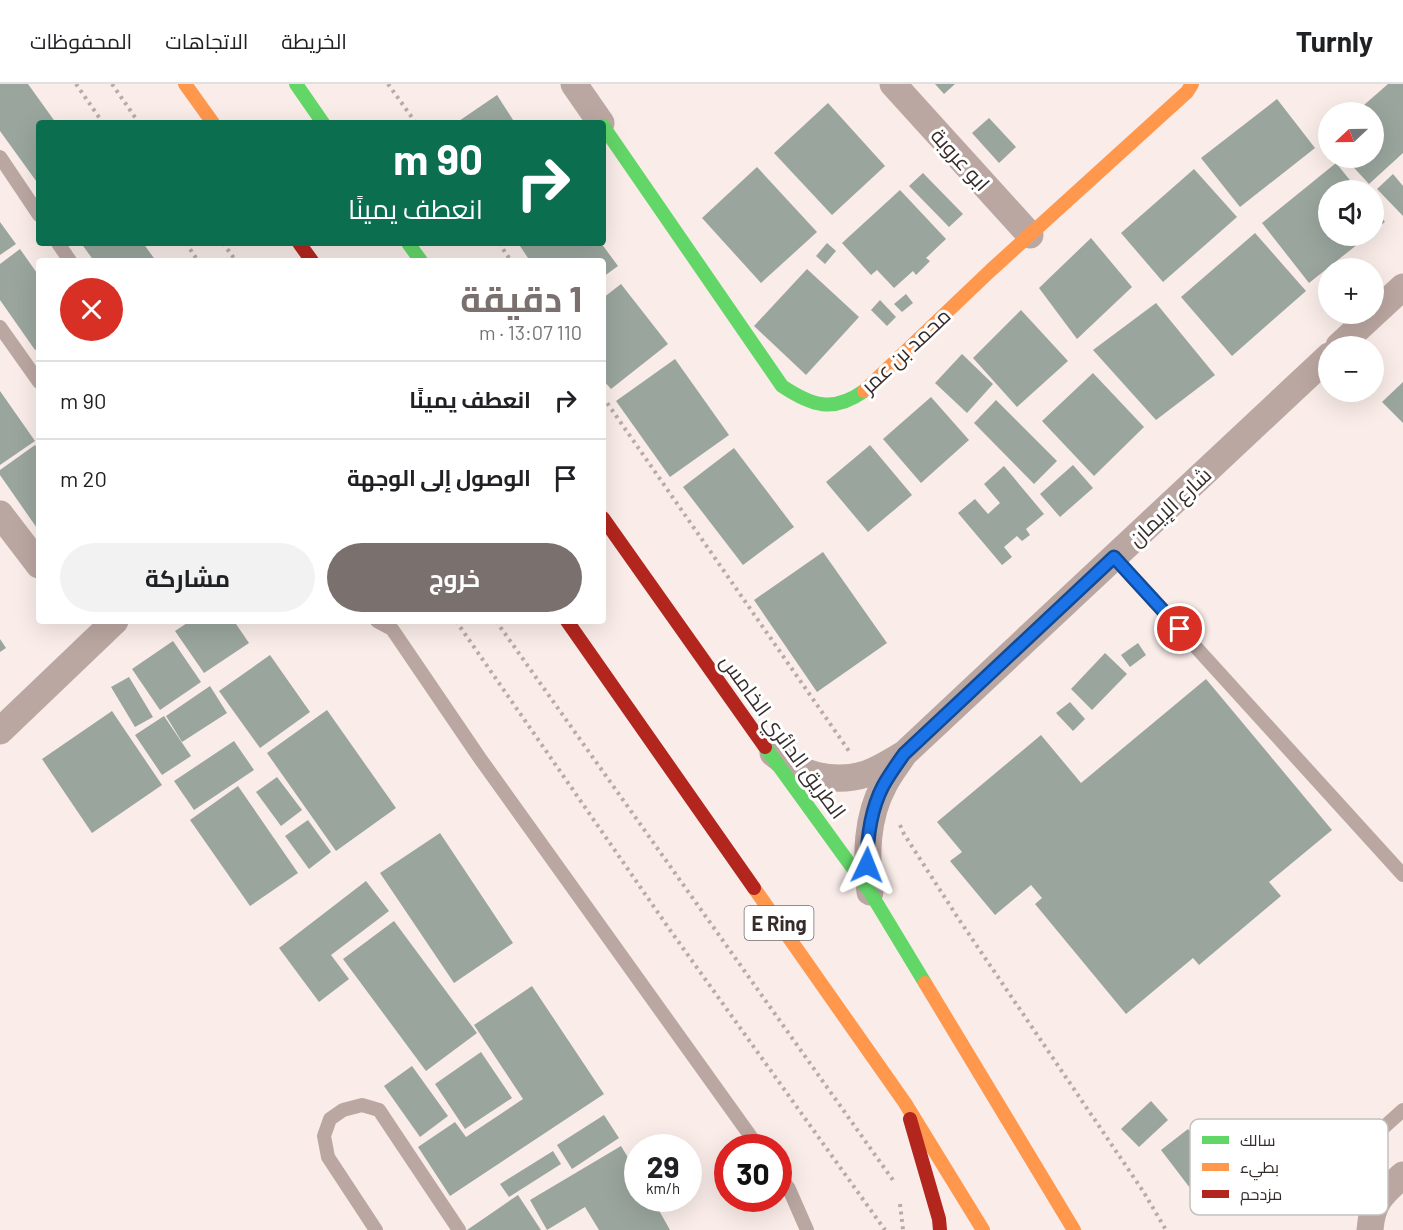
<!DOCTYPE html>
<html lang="ar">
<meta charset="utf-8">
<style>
:root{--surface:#fff;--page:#f2f2f2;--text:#202124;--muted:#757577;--line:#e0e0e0;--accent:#7a706e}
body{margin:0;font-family:Barlow,Cairo,sans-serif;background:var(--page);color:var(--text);direction:rtl;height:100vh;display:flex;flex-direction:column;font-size:22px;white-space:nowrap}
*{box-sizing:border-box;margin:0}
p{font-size:20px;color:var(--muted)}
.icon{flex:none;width:33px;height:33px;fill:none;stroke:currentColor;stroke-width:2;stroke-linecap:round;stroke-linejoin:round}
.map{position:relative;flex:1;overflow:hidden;direction:ltr}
.panel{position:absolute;left:36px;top:174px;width:570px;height:366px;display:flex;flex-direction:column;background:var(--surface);border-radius:6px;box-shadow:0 6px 24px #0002;direction:rtl}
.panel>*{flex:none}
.top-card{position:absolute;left:36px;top:36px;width:570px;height:126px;border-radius:6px;box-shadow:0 6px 24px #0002;direction:rtl;background:#0b6e4f;color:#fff;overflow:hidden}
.needle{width:39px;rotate:248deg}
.controls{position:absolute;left:1318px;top:18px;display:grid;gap:12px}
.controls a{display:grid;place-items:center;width:66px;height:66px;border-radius:50%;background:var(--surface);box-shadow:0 6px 24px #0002;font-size:30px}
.speed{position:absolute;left:624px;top:1050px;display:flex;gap:12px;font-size:30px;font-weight:700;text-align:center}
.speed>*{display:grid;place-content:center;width:78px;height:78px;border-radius:50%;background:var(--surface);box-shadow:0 6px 24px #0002;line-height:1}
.speed small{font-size:15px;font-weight:400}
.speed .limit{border:9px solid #d22;background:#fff;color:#111}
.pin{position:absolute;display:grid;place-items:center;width:51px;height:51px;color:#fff;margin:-26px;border:3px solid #fff;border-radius:50%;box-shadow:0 2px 6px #0007}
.me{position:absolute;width:66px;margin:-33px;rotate:2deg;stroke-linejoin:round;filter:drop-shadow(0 0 4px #0008)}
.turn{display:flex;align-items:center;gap:21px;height:126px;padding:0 24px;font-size:27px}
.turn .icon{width:78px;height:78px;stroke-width:2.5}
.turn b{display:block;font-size:42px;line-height:51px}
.round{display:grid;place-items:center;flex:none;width:63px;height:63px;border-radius:32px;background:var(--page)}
.summary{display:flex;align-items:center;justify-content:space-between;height:102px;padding:0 24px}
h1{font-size:36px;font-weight:700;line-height:45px;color:var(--accent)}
.primary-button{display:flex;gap:12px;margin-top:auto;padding:12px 24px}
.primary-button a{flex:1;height:69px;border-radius:36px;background:var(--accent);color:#fff;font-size:24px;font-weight:700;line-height:69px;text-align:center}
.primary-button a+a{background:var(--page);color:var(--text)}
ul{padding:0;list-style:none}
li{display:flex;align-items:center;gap:18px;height:78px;padding:0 24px;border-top:2px solid var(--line)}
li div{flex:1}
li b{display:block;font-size:22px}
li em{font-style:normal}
header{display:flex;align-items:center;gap:36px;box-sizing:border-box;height:84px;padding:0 30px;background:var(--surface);border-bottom:2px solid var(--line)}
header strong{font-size:28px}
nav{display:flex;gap:33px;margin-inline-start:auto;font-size:21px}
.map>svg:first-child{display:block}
.building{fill:#9aa69d}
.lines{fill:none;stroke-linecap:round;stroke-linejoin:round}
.path{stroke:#baaba8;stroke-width:4;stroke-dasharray:3 4.5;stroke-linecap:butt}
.lane{stroke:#bba7a2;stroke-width:14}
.street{stroke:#bba7a2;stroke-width:27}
.fast{stroke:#63d668;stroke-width:14}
.slow{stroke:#ff974d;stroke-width:14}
.jam{stroke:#b3261e;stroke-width:14}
.route-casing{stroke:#114b97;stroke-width:15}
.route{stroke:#1a73e8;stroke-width:10}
.labels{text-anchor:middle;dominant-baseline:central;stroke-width:6;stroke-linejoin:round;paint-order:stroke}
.shield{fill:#fff;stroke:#726c6b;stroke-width:1.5}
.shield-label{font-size:20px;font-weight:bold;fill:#362d2b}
.street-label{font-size:21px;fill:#362d2b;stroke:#fff}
.key{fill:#fff;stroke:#c3c0bf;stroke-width:1.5}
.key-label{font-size:16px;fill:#362d2b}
</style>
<header>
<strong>Turnly</strong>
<nav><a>الخريطة</a><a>الاتجاهات</a><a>المحفوظات</a></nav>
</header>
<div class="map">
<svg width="1403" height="1146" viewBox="0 0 1403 1146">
<rect width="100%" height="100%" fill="#f9ece9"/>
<g class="building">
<polygon points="0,0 28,0 56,39 39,39 39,101 0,47"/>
<polygon points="935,0 955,0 944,10"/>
<polygon points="1388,0 1403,0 1403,69 1369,100 1345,74 1374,74 1374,28 1356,28"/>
<polygon points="497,11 515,39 456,39"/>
<polygon points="1277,15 1315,64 1240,123 1201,74"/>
<polygon points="828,19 885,82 832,131 774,69"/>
<polygon points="989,34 1016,63 999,79 972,49"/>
<polygon points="1336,79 1358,106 1329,106 1329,152 1368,152 1309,199 1262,139"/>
<polygon points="757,83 817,148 761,199 702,134"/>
<polygon points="1194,85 1237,133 1163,198 1121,149"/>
<polygon points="923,89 963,130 949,143 909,102"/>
<polygon points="1393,90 1403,102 1403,132 1377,105"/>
<polygon points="900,106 946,155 926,174 930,177 916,191 913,187 894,204 877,186 871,191 842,159"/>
<polygon points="1374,124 1385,138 1374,146"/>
<polygon points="0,138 16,160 0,171"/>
<polygon points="1255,149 1306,207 1232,272 1181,213"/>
<polygon points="1091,154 1132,203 1077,255 1039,204"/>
<polygon points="81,159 143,159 156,177 94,177"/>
<polygon points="518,159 601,159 618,182 603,193 603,177 530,177"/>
<polygon points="827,159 836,167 825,180 816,172"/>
<polygon points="20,165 39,192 39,263 35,266 0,216 0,180"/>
<polygon points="807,185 859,233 806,291 754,242"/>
<polygon points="621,200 668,260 611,305 603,296 603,214"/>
<polygon points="906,210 913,219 902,228 894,220"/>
<polygon points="880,216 896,233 887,242 871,226"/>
<polygon points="1156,219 1215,291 1156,336 1093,266"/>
<polygon points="1021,226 1068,277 1017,323 973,274"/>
<polygon points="962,270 993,300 967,329 935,299"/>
<polygon points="675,275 729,351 670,393 616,317"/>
<polygon points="1093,289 1144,343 1094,392 1042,337"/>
<polygon points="1403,298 1403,339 1382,318"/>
<polygon points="0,307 35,357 0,381"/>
<polygon points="931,313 969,356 921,399 883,355"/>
<polygon points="996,316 1057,377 1034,400 974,339"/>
<polygon points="35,361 39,367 39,447 0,391 0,386"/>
<polygon points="870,361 912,411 868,448 826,398"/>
<polygon points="734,364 794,443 743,481 683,403"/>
<polygon points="1073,381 1093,404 1060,433 1040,410"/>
<polygon points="1004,382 1044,430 1026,445 1030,451 1022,457 1017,452 1004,463 1012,473 1002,481 958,429 975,415 988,430 1000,419 984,400"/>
<polygon points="823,468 887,559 817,608 754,516"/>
<polygon points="190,537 234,537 249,559 204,589 175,547"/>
<polygon points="0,555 6,564 0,568"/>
<polygon points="173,557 201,598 160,626 132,585"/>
<polygon points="1138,559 1146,571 1130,583 1121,571"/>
<polygon points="1105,569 1127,590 1092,626 1071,605"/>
<polygon points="270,571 310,628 260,664 219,607"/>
<polygon points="129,593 153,633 135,643 111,603"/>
<polygon points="1206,595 1332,746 1269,798 1281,812 1199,881 1193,874 1126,930 1035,820 1042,814 1031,801 995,831 950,777 962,768 937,738 1041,651 1081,699"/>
<polygon points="210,602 227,629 182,658 166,632"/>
<polygon points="1070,618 1085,635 1073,647 1056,629"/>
<polygon points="327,626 396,724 336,767 267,669"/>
<polygon points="112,627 162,701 92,749 42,675"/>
<polygon points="164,632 191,672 162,691 135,651"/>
<polygon points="234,657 254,686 194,726 174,697"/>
<polygon points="277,693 302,726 281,742 256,708"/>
<polygon points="238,702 298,789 250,822 190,736"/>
<polygon points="308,736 331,768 309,785 285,752"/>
<polygon points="440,749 513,859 454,899 380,789"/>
<polygon points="366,797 389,827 331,871 349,895 319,918 279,864"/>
<polygon points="394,837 477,949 426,987 343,875"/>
<polygon points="532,902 604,1010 450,1112 418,1063 455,1038 466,1053 523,1015 474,941"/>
<polygon points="481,968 512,1014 465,1045 435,1000"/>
<polygon points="412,982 448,1032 420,1053 384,1002"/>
<polygon points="1151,1017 1168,1036 1139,1063 1121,1045"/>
<polygon points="604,1031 619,1054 572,1085 557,1061"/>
<polygon points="1188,1045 1217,1083 1190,1104 1161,1066"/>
<polygon points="621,1062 638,1090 638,1114 652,1114 670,1146 599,1146 585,1123 547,1146 530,1116"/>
<polygon points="553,1067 561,1080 509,1113 500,1100"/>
<polygon points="518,1111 541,1146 467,1146"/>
</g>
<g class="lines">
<g class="path">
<polyline points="76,0 103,39"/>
<polyline points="112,0 139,39"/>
<polyline points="388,0 416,39"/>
<polyline points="186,159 198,177"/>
<polyline points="223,159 236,177"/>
<polyline points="499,159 511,177"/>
<polyline points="603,313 849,667"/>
<polyline points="456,537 670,846 885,1146"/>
<polyline points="496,537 895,1099"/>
<polyline points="900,741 904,750 958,834 1143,1107 1166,1146"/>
<polyline points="900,1120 903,1146"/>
</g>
<g class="lane">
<polyline points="0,73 39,131"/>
<polyline points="58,159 70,177"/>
<polyline points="0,243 39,298"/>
<polyline points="1114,473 1403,791"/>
<polyline points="377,537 392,545 479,673 759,1064"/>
<polyline points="778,1090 789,1105 807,1146"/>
<polyline points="1372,1122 1363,1078 1374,1052 1403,1026"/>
<polyline points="376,1146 328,1073 324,1052 330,1035 343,1026 362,1021 379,1026 459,1146"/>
</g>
<g class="street">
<polyline points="574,0 601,39"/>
<polyline points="893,0 1030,151"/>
<polyline points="1339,262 1403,203"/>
<polyline points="0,430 39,481"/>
<polyline points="0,647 115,537"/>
<path d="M773,669C798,691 834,700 866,690C880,685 892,677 904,670L1329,272"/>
<path d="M870,808C866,772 866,734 884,701C889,691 896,682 902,673"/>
<path d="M1370,1146C1372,1117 1383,1109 1403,1091"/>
</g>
<g class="fast">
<polyline points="296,0 323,39"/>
<path d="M603,42L782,302C812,322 833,329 864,307"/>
<polyline points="408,159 421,177"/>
<polyline points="765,663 870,808 925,899"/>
</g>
<g class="slow">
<polyline points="185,0 213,39"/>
<polyline points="864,307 991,186 1187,8 1192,0"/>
<polyline points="754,804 905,1019 983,1146"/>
<polyline points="925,899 1074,1146"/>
</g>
<g class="jam">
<polyline points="299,159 312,177"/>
<polyline points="603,434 765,663"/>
<polyline points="567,537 754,804"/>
<polyline points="910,1035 939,1135 940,1146"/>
</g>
</g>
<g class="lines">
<defs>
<path id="route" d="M867,781C867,754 870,727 883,702C889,691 897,680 904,670L1114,473L1180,545"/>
</defs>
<use href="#route" class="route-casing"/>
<use href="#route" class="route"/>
</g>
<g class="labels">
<rect class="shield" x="744.5" y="822" width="69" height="34" rx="4.5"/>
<g class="shield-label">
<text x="779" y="839">E Ring</text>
</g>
<g class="street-label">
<text transform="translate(961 75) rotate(48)">ابو عروبة</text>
<text transform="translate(905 266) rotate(-43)">محمد بن عمر</text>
<text transform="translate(1169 422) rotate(-43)">شارع الإيمان</text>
<text transform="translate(784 652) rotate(54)">الطريق الدائري الخامس</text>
</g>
</g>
<rect x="1190" y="1035" width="198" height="96" rx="9" class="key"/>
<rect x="1202" y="1052" width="27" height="8" fill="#63d668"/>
<rect x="1202" y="1079" width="27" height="8" fill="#ff974d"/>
<rect x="1202" y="1106" width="27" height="8" fill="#b3261e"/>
<g class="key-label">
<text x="1240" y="1062">سالك</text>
<text x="1240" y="1089">بطيء</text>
<text x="1240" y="1116">مزدحم</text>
</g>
</svg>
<div class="controls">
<a><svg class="needle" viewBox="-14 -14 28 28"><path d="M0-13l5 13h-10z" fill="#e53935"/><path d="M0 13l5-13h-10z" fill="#757577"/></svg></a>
<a><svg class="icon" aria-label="sound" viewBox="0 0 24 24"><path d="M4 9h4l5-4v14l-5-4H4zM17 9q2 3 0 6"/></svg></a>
<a>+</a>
<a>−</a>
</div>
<div class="speed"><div>29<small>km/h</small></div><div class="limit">30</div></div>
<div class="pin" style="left:1180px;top:545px;background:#d93025"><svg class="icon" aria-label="arrive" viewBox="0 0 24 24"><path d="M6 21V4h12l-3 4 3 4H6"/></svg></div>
<svg class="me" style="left:867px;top:781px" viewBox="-20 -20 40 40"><path d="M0-17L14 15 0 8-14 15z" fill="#1a73e8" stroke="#fff" stroke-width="4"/></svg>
<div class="top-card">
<div class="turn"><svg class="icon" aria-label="right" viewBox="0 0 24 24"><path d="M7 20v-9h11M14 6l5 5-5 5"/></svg><div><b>90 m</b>انعطف يمينًا</div></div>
</div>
<section class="panel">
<div class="summary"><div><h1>1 دقيقة</h1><p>110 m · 13:07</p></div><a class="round" style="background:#d93025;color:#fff"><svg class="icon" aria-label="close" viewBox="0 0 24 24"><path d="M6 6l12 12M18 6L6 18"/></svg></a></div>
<ul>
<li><svg class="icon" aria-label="right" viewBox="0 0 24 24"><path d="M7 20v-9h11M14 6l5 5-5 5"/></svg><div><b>انعطف يمينًا</b></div><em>90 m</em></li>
<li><svg class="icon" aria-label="arrive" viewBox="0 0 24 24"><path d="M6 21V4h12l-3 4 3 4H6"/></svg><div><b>الوصول إلى الوجهة</b></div><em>20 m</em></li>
</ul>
<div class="primary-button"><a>خروج</a><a>مشاركة</a></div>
</section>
</div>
